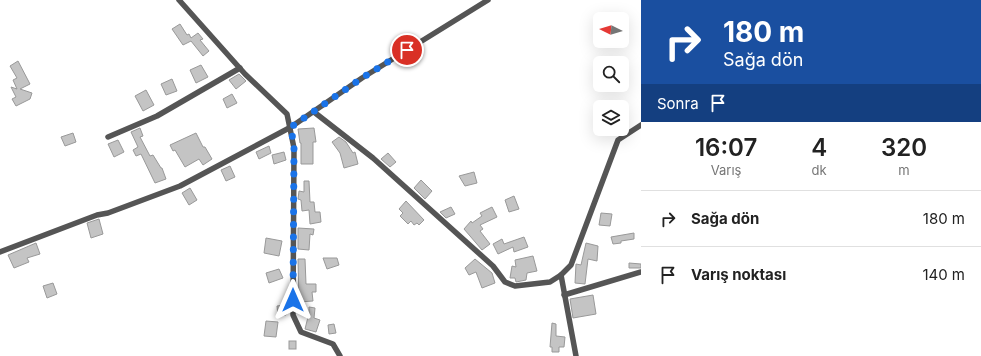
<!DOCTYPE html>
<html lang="tr">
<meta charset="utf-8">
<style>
:root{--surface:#fff;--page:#f2f2f2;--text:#222;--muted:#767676;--line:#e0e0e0}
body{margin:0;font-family:Inter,sans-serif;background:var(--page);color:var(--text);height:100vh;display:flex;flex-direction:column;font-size:15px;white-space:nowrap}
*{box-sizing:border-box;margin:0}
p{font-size:13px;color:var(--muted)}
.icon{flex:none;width:22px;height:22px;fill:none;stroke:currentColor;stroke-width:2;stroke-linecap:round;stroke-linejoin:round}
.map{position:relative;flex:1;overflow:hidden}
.details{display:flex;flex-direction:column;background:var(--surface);width:340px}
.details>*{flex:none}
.guide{background:#1a4fa0;color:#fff;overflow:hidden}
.needle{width:26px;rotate:275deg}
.fabs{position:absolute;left:593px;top:12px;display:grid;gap:8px}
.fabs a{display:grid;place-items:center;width:36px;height:36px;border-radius:6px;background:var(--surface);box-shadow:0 4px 16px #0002;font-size:20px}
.pin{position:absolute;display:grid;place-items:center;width:34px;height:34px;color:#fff;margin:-17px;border:2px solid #fff;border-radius:50%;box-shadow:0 1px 4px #0007}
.me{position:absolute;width:44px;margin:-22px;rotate:0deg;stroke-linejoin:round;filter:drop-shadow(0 0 3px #0008)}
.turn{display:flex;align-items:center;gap:14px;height:84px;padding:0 16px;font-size:18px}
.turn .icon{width:52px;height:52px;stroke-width:2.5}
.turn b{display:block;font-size:28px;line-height:34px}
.then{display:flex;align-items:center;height:38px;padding:0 16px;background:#0003;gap:8px;font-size:15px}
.eta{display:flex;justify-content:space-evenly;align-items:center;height:68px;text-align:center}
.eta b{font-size:24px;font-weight:600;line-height:28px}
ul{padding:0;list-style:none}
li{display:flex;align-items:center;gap:12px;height:56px;padding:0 16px;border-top:1px solid var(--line)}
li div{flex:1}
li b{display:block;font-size:15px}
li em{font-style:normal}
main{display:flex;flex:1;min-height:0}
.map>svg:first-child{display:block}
.building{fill:#c4c4c4;stroke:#999}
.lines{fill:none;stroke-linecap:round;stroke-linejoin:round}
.street{stroke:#555;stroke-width:5.5}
.route{stroke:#1a73e8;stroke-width:7;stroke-dasharray:0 12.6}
</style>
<main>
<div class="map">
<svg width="641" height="356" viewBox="0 0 641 356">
<rect width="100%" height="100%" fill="#fff"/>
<g class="building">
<polygon points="180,24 187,35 189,34 191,38 198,33 203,39 200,40 209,51 203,56 191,41 183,45 172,29"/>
<polygon points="18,61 30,84 20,89 32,93 30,99 16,106 12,99 16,97 11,87 17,89 13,80 17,78 10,66"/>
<polygon points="201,65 208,77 196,83 190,70"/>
<polygon points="239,74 246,81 236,89 229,80"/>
<polygon points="172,79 177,91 166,95 161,84"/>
<polygon points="146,90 154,105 143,111 135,96"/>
<polygon points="232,94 237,103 227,108 223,99"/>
<polygon points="140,128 143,136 140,137 150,156 153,155 161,168 162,168 166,179 155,183 141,154 136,156 133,150 138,147 131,132"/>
<polygon points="314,128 316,142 313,142 313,164 301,164 301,143 300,143 298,129"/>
<polygon points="73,133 76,142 65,146 61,137"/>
<polygon points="196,133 203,147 205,147 212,159 203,165 199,159 185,167 175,150 173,151 170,145"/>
<polygon points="339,137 346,142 353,153 355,152 358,164 344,168 340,153 332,142"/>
<polygon points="118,140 124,152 114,157 108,144"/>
<polygon points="269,146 271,153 259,159 256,152"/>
<polygon points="284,152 286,160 274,164 272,155"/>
<polygon points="388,153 396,162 390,167 381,159"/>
<polygon points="230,166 235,177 226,181 221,170"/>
<polygon points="474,172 477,183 465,186 459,176"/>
<polygon points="421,180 432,191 425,199 414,188"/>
<polygon points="304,181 309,181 310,202 314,202 315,212 320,212 321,222 310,224 309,210 302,211 301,200 298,199 299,191 304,192"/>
<polygon points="190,188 197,200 189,205 182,193"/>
<polygon points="514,196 519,209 509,212 505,200"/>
<polygon points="406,201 424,220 419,225 417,223 414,225 411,221 408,224 400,216 403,213 399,209"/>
<polygon points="451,207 455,214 446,218 440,212"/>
<polygon points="492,207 497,217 480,225 483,229 480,231 490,244 482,250 464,229 471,221 472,223 482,216 480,213"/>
<polygon points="601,213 612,214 610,226 599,225"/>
<polygon points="99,219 103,234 91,238 87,223"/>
<polygon points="298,228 314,229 313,235 310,234 309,250 298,249"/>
<polygon points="634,233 634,239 621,241 621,243 613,244 611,237"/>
<polygon points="524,237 528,247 514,252 513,247 498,254 493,244 502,239 504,244"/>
<polygon points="266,238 282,241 279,256 264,253"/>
<polygon points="36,243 40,254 27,258 29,262 14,268 8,255"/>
<polygon points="586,243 598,246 597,261 588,259 585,284 575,283 576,264 581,265"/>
<polygon points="533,256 537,271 527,273 526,280 516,282 515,278 510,278 512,266 516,267 515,260"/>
<polygon points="323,258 337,258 339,265 327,269"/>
<polygon points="298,259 305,259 306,284 316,284 316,292 312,292 313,301 299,302"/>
<polygon points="475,259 492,273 495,283 482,288 476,272 469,275 465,268"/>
<polygon points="629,263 641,264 641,268 629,268"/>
<polygon points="279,269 283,278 269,283 266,273"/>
<polygon points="53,283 57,294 47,298 43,286"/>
<polygon points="593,295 596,314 573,318 570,299"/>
<polygon points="285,305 286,315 278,316 277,306"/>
<polygon points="309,307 315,308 314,318 320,320 316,332 305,329 308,317 309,317"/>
<polygon points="266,321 278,322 276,337 264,336"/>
<polygon points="552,323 556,324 556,336 565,337 564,347 559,347 559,352 552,352 552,347 550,347"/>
<polygon points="334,324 336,333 329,334 328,325"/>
<rect x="289" y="341" width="7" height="8"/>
</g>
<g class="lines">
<g class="street">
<polyline points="179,0 245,74 287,114 294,148 293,315 301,332 333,344 340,356"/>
<polyline points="314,112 373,158 493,266 505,282 515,286 550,282 561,275 571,265 618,140 641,125"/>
<polyline points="108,137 157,116 240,68"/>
<polyline points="0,252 97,215 108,213 180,186 291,127 362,78 488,0"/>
<polyline points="561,275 576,356"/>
<polyline points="564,295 641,272"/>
</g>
</g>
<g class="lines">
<polyline class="route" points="293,300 294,148 291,127 362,78 407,50"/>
</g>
</svg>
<div class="fabs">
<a><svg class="needle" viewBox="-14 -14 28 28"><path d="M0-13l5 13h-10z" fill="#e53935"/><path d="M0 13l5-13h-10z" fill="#767676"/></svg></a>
<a><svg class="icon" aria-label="search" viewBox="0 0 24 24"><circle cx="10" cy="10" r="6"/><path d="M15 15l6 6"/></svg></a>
<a><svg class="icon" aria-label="layers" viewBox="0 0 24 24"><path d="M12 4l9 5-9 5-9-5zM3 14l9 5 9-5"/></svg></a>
</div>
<div class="pin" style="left:407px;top:50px;background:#d93025"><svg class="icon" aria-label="arrive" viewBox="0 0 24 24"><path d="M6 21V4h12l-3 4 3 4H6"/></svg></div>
<svg class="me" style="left:293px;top:300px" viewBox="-20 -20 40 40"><path d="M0-17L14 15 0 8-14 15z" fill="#1a73e8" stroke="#fff" stroke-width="4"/></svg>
</div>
<section class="details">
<div class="guide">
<div class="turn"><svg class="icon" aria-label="right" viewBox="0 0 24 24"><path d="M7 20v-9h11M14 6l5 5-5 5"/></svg><div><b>180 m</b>Sağa dön</div></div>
<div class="then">Sonra<svg class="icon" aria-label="arrive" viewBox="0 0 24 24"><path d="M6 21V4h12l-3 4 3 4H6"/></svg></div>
</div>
<div class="eta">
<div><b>16:07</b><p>Varış</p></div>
<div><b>4</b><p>dk</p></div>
<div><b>320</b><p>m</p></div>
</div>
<ul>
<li><svg class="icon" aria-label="right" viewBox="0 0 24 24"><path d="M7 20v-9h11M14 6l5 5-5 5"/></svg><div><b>Sağa dön</b></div><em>180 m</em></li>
<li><svg class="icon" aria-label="arrive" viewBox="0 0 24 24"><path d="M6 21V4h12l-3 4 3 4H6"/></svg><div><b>Varış noktası</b></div><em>140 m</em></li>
</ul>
</section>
</main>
